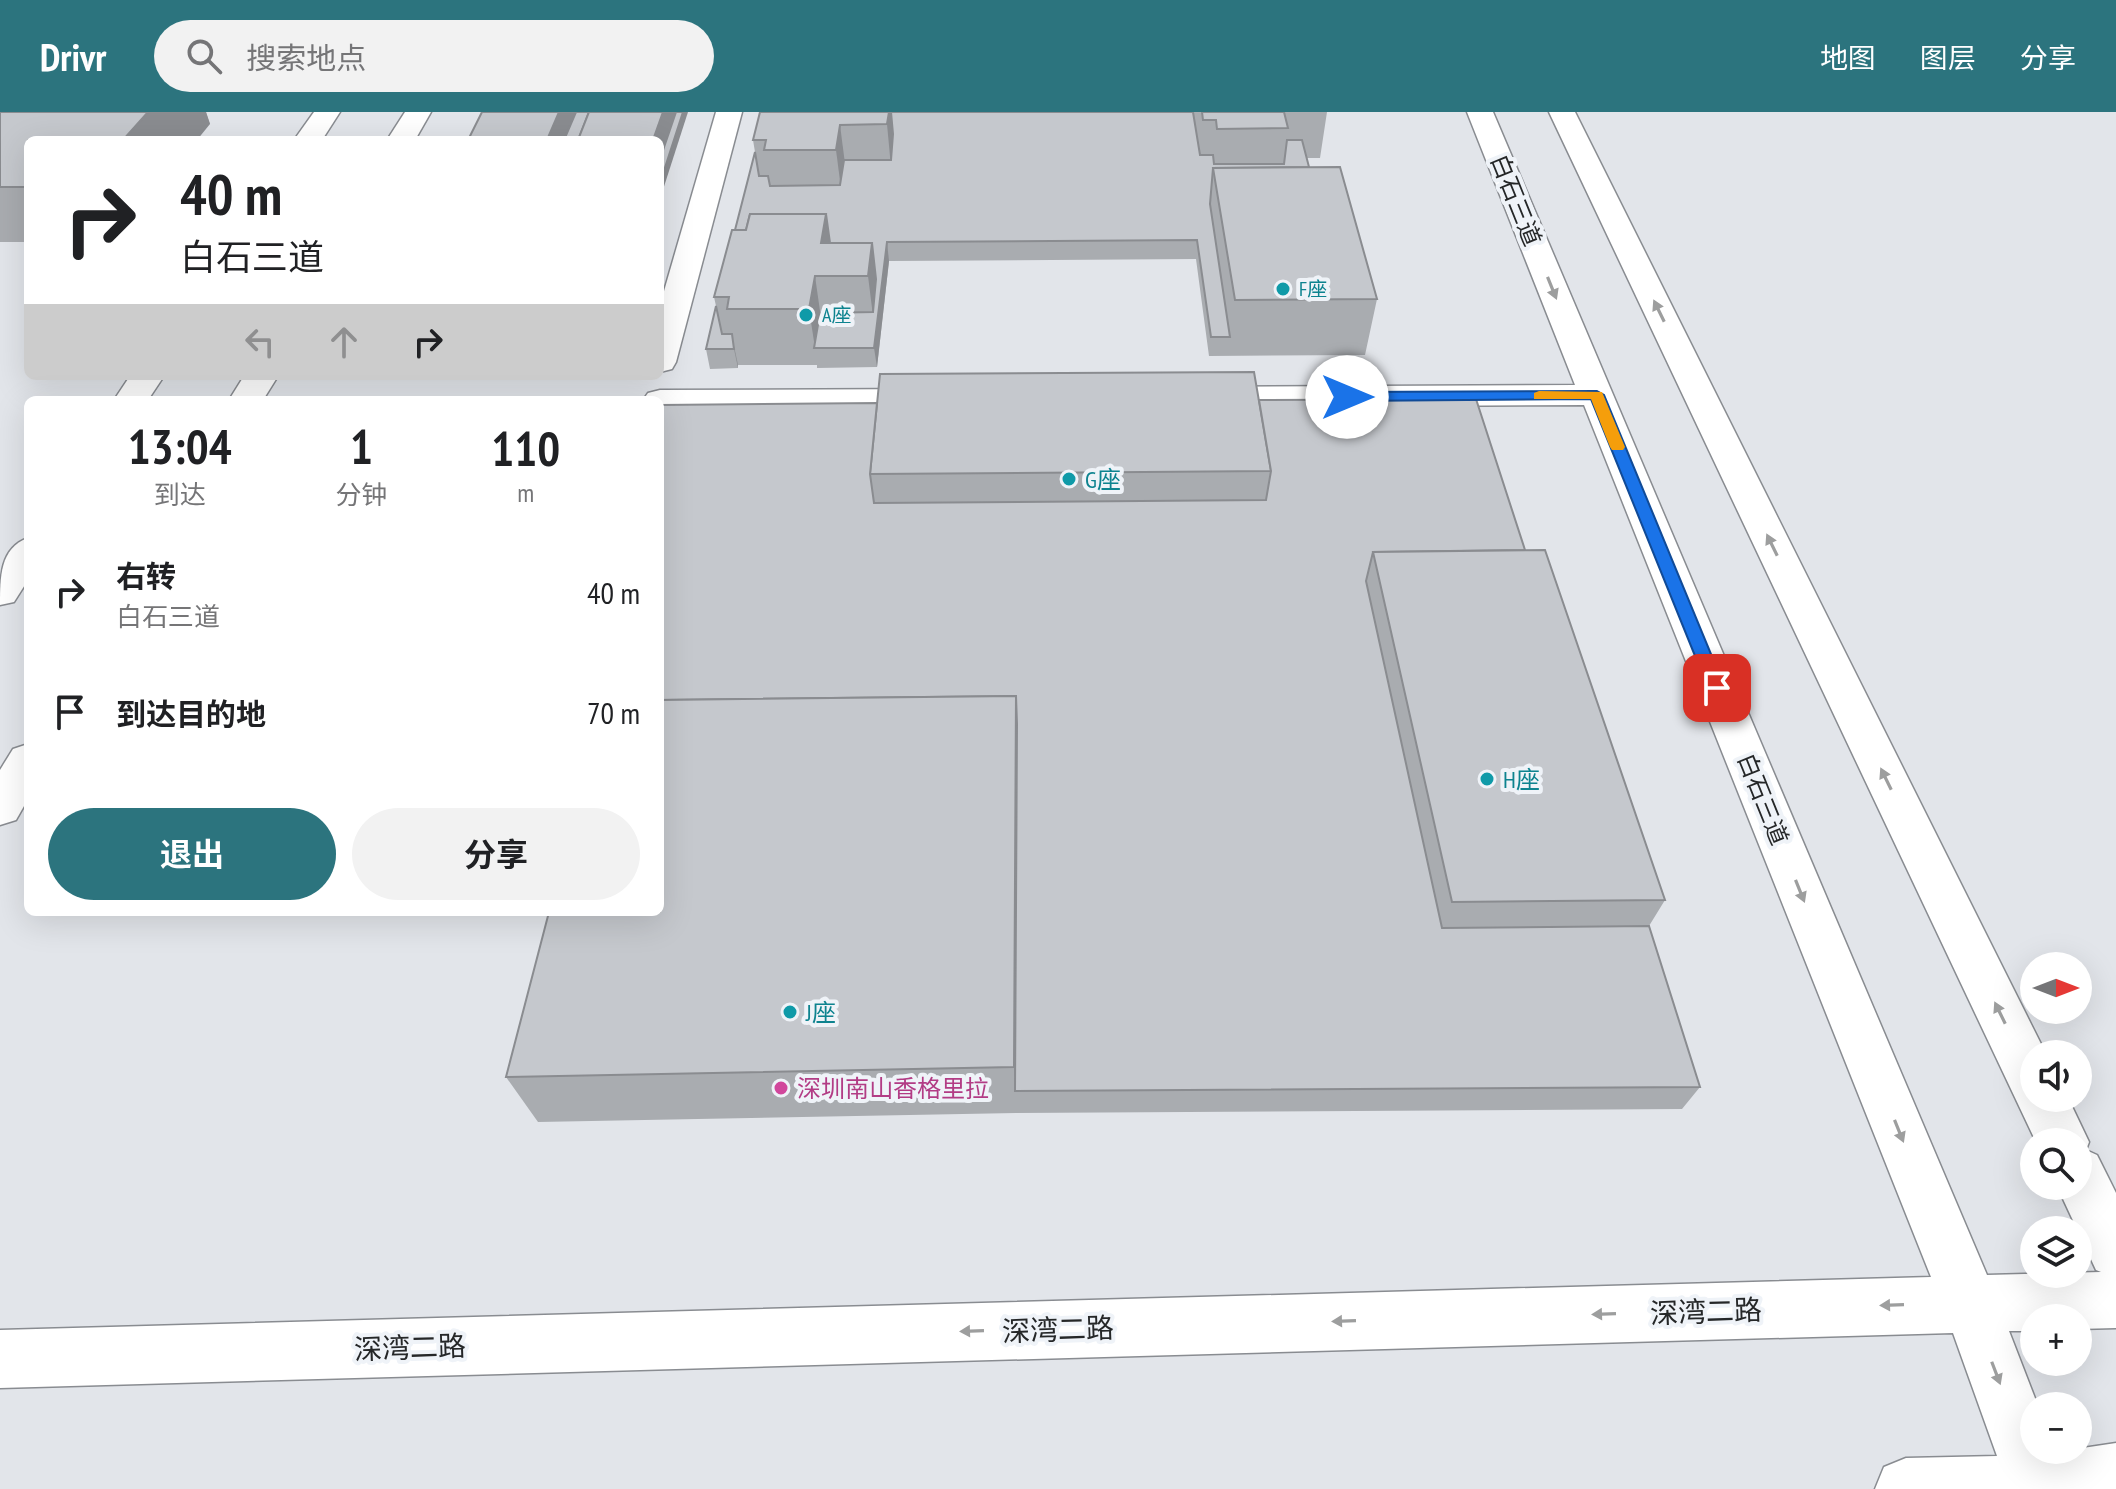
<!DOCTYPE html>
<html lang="zh">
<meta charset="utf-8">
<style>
:root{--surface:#fff;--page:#f2f2f2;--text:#202124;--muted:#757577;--accent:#2c747e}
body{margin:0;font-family:"PT Sans Narrow","Noto Sans SC",sans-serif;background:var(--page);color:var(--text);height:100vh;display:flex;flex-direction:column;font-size:30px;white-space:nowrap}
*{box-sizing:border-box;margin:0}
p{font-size:26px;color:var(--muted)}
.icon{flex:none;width:44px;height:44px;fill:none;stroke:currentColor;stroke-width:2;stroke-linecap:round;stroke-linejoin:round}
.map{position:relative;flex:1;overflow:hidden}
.side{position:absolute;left:24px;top:284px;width:640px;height:520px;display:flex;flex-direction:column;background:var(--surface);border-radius:12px;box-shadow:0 8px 32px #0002}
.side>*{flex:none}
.top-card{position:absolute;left:24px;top:24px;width:640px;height:244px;border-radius:12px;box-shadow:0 8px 32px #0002;background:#fff;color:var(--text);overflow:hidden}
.needle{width:52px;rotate:90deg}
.buttons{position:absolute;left:2020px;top:840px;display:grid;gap:16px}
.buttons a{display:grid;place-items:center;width:72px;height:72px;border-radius:50%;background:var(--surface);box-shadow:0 8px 32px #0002;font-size:40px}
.pin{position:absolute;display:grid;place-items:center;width:68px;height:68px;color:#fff;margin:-34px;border-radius:16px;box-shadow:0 4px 12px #0006}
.me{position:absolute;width:88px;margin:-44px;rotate:90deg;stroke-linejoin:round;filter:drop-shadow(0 0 6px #0008)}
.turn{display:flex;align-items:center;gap:28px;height:168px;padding:0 24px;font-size:36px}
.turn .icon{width:104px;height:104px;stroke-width:2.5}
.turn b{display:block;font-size:56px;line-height:68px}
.lanes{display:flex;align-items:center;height:76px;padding:0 24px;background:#0003;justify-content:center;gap:40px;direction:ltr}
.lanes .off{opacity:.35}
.eta{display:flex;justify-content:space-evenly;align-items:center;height:136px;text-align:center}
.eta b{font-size:48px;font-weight:700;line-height:56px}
.cta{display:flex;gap:16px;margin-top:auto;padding:16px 24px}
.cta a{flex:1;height:92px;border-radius:48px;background:var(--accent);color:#fff;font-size:32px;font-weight:700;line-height:92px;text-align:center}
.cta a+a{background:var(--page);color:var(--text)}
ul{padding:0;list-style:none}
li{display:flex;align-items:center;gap:24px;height:120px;padding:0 24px}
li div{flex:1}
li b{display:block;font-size:30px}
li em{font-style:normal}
header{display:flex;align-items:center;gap:48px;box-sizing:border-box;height:112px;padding:0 40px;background:var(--accent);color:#fff}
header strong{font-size:38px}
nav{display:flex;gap:44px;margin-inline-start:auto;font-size:28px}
.search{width:560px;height:72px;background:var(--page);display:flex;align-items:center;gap:20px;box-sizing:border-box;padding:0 28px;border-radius:44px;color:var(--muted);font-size:30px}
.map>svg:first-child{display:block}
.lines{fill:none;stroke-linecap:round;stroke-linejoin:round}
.minor-casing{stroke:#898c91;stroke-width:3}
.minor{fill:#fff;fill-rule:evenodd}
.wall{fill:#a9acb0}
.shaded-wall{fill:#8a8c90}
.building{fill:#c5c8cd;stroke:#8a8c90;stroke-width:2}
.oneway{fill:#9d9e9e}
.route{fill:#1a73e8;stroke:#114b97;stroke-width:2}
.slow{fill:#f59e0b}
.culture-dot{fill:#0f9aa8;stroke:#eff3f8;stroke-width:3}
.hotel-dot{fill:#d1479c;stroke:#eff3f8;stroke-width:3}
.labels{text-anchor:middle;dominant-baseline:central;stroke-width:8;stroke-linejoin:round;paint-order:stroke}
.far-culture-label{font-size:20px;fill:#0d838f;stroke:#eff3f8;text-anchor:start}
.street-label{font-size:24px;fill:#252728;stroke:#eff3f8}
.culture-label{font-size:24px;fill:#0d838f;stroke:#eff3f8;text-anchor:start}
.hotel-label{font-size:24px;fill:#b23c85;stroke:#eff3f8;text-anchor:start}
.near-street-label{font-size:28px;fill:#252728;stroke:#eff3f8}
</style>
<header>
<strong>Drivr</strong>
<div class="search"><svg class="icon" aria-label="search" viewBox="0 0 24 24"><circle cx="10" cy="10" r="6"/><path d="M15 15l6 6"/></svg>搜索地点</div>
<nav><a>地图</a><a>图层</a><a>分享</a></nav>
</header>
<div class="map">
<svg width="2116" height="1377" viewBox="0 0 2116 1377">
<rect width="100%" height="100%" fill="#e2e5ea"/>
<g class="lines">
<defs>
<g id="minor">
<polygon points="314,0 340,0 322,28 294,28"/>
<polygon points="405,0 431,0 415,28 387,28"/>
<polygon points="716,0 742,0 676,250 672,257 660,260 660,193"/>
<polygon points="1467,0 1493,0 1987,1163 2101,1160 2096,1158 2057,1074 2078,1074 2078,1030 2036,1030 1549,0 1575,0 2046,942 2034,942 2034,986 2068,986 2089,1030 2086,1038 2097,1043 2116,1081 2116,1216 2078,1217 2078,1206 2034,1206 2034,1219 2009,1219 2038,1294 2034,1294 2034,1338 2056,1340 2116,1331 2116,1377 1875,1377 1884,1355 1906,1346 1997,1344 1953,1221 0,1276 0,1218 1931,1165 1584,293 1198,295 1186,292 1181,285 1186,278 1198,275 1575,273"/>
<polygon points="130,264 164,264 148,288 114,288"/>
<polygon points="244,264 278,264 263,288 229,288"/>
<polygon points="938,277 950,280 955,287 950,294 938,297 660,298 660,288 643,288 648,281 660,278"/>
<path d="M28,426V468L14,490L0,493C0,465 0,436 28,426Z"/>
<polygon points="28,632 28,687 16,708 0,713 0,658 13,637"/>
</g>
</defs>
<use href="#minor" class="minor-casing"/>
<use href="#minor" class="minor"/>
</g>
<g class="wall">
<polygon points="0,0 206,0 210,12 28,28 28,130 0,130"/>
<polygon points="760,0 1327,0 1320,46 1307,46 1309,55 1377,187 1365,243 1209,244 1196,147 889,149 877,255 817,256 817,253 738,253 738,256 710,257 706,237 716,194 714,185 735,118 755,40 753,28"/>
<polygon points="1259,288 1525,438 1665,788 1649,814 1700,975 1682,997 1016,1001 538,1010 506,965 660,800 660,293"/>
</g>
<g class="shaded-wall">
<polygon points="148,0 206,0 210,12 197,28 123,28"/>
<polygon points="559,0 582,0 571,28 547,28"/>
<polygon points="663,0 681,0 660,64 660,28 653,28"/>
<polygon points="683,0 688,0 660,87 660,71"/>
<polygon points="889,0 891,0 895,40 892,66 887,12"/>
<polygon points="840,13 847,67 843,92 836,38"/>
<polygon points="826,102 834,157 821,131"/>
<polygon points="887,130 889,149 877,255 874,236"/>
<polygon points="872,131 879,186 875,220 868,164"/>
<polygon points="815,164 823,220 815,236 809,197"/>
<polygon points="734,234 738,253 738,256 734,237"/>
<polygon points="1016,584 1018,638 1015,979 1014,955"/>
</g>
<g class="building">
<polygon points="0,0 148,0 123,28 28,28 28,75 0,75"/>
<polygon points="482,0 559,0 547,28 468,28"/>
<polygon points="576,0 589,0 578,28 564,28"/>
<polygon points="589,0 663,0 653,28 578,28"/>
<polygon points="676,0 683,0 660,71 660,47"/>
<polygon points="760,0 889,0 887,12 840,13 836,38 764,38 766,28 753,28"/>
<polygon points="891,0 1193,0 1200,43 1213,43 1214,52 1284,52 1287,28 1302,28 1309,55 1213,56 1210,92 1230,225 1211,225 1197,128 887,130 874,236 814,236 820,201 873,200 876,167 872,131 830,131 826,102 750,102 746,118 735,118 755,40 759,64 768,64 770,74 840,73 844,48 891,48 893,22"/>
<polygon points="1202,0 1284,0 1288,16 1217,17 1216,8 1203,8"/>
<polygon points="1340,55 1377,187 1235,188 1213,56"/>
<polygon points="750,102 826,102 821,131 872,131 868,164 815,164 809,197 727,197 729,185 714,185 732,118 746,118"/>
<polygon points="716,194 722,222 732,222 734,237 706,237"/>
<polygon points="1254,260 1271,359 870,362 880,262"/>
<polygon points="1476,287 1525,438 1373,440 1366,469 1442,816 1649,814 1700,975 1015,979 1017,612 1016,584 660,588 660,293 877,291 870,362 874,391 1266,388 1271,359 1259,288"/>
<polygon points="1545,438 1665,788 1452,790 1373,440"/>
<polygon points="1016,584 1014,955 506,965 549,800 660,800 660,588"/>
</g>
<defs><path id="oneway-solid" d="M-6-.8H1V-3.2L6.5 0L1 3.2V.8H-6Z" transform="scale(2)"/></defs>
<g class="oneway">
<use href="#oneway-solid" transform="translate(1552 176) rotate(68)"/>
<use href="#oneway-solid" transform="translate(1659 199) rotate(-116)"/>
<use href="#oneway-solid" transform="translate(1772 433) rotate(-116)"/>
<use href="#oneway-solid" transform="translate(1886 667) rotate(-116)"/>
<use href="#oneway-solid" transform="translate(1800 779) rotate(68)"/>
<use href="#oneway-solid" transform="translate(2000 901) rotate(-116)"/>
<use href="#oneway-solid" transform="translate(1899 1019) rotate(68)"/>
<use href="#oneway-solid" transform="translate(1892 1193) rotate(178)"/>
<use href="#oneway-solid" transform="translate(1604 1202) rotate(178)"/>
<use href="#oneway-solid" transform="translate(1344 1209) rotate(178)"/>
<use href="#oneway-solid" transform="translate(972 1219) rotate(178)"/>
<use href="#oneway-solid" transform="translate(1996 1261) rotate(69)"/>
</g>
<polygon class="route" points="1597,279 1604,283 1725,576 1723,581 1717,582 1708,576 1591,287 1347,289 1340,285 1347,280"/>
<polygon class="slow" points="1539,279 1602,280 1625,335 1623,338 1612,338 1610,335 1591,287 1534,287 1534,281"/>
<g class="culture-dot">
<circle cx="1283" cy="177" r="8"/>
<circle cx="806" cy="203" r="8"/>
<circle cx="1069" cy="367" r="8"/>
<circle cx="1487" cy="667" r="8"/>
<circle cx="790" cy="900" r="8"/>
</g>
<circle class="hotel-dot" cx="781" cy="976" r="8"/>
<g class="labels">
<g class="far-culture-label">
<text x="1299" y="177">F座</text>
<text x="822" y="203">A座</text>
</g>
<g class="street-label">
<text transform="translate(1516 88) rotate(68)">白石三道</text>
<text transform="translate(1763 687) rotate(68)">白石三道</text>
</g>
<g class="culture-label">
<text x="1085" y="367">G座</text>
<text x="1503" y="667">H座</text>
<text x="806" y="900">J座</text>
</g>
<g class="hotel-label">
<text x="797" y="976">深圳南山香格里拉</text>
</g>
<g class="near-street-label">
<text transform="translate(1706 1199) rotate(-2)">深湾二路</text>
<text transform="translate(1058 1217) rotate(-2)">深湾二路</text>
<text transform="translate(410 1235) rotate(-2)">深湾二路</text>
</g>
</g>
</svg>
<div class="buttons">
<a><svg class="needle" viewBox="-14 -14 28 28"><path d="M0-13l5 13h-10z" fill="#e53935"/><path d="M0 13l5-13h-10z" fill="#757577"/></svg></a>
<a><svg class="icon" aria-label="sound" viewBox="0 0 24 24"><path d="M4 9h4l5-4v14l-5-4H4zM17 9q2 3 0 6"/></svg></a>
<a><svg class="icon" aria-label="search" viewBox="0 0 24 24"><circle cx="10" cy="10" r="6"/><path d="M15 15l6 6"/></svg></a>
<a><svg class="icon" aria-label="layers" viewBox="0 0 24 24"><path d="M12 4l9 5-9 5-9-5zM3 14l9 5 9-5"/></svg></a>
<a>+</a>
<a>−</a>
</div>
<div class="pin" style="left:1717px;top:576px;background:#d93025"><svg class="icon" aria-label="arrive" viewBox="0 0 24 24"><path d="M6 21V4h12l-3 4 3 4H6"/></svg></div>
<svg class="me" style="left:1347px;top:285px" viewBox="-20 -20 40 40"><circle r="19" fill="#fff"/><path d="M0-13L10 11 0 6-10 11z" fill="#1a73e8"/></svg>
<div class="top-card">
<div class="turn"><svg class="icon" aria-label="right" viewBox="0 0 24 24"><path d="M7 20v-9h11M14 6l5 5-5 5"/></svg><div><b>40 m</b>白石三道</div></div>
<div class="lanes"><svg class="icon off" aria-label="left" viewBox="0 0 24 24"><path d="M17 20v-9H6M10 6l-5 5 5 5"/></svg><svg class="icon off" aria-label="ahead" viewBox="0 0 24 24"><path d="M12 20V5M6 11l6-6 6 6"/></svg><svg class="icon" aria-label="right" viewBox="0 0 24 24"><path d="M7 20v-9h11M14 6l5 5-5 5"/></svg></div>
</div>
<section class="side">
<div class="eta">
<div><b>13:04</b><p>到达</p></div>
<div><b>1</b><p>分钟</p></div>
<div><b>110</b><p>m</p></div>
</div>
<ul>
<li><svg class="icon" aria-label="right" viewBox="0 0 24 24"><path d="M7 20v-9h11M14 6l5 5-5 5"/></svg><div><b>右转</b><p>白石三道</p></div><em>40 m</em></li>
<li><svg class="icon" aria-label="arrive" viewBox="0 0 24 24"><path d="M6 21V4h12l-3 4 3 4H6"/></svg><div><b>到达目的地</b></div><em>70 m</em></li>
</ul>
<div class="cta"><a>退出</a><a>分享</a></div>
</section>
</div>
